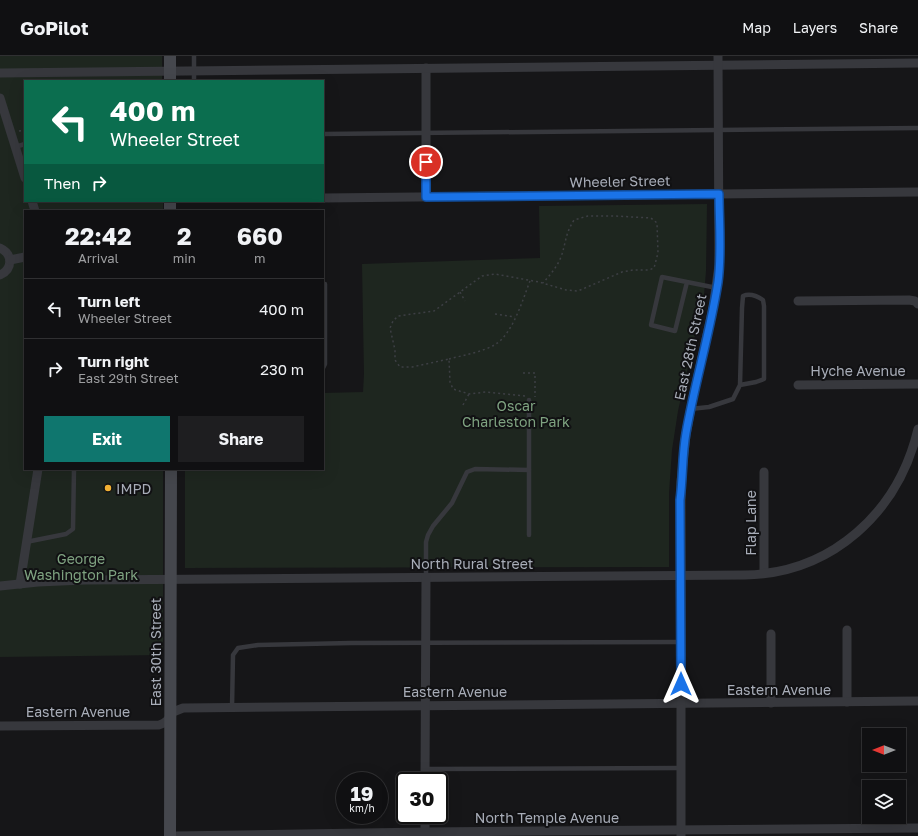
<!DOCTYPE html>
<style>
:root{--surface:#101012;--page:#1e1e20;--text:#f1f3f6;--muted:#9c9d9f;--line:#303032;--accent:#0f766e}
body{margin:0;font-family:"Golos Text",sans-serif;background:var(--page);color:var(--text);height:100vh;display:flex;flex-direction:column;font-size:15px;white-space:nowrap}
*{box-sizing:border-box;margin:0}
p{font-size:13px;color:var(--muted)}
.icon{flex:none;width:22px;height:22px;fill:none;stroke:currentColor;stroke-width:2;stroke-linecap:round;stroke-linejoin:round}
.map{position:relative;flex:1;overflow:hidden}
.side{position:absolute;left:24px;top:154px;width:300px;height:260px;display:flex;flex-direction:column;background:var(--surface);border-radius:0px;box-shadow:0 4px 16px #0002,0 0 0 1px var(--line)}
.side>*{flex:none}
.top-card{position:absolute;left:24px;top:24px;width:300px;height:122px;border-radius:0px;box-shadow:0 4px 16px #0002,0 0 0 1px var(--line);background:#0b6e4f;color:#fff;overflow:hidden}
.needle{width:26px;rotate:270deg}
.controls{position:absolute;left:862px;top:672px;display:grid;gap:8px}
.controls a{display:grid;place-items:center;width:44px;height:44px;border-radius:0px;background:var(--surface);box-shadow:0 4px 16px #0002,0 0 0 1px var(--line);font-size:20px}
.speed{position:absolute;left:336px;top:716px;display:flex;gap:8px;font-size:20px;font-weight:700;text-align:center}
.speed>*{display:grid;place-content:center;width:52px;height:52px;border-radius:50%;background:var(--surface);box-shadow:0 4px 16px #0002,0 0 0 1px var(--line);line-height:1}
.speed small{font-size:10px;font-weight:400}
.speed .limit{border:2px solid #111;border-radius:6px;background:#fff;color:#111}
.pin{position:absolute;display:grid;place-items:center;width:34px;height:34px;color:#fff;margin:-17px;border:2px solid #fff;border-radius:50%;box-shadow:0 1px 4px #0007}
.me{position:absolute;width:44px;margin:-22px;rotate:0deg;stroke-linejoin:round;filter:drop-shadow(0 0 3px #0008)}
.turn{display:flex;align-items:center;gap:14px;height:84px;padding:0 20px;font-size:18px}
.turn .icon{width:52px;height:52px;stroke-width:2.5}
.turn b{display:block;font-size:28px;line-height:34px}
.then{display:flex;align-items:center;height:38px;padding:0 20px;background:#0003;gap:8px;font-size:15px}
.eta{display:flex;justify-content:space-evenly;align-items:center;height:68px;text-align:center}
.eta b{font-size:24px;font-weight:700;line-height:28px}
.action{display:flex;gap:8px;margin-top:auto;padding:8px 20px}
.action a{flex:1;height:46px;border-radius:0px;background:var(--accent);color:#fff;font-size:16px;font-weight:700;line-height:46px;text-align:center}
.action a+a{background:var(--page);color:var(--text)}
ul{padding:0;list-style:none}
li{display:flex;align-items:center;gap:12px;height:60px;padding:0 20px;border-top:1px solid var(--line)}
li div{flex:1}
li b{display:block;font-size:15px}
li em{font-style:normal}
header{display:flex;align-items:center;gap:24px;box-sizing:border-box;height:56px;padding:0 20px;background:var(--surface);border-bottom:1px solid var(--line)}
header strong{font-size:19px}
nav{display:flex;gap:22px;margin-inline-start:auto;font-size:14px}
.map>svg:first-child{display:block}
.green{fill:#1e261f}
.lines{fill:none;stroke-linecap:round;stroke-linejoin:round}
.path{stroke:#3d3f44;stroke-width:1.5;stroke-dasharray:2 3;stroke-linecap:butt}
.lane{stroke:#37383d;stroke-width:4.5}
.street{stroke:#37383d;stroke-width:9}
.secondary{stroke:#45474d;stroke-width:12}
.route-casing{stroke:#114b97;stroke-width:10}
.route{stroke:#1a73e8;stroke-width:7}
.poi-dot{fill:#f2b134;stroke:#111113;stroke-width:1.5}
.labels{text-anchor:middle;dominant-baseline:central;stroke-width:4;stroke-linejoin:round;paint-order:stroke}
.street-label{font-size:14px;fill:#a8adb8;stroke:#111113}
.park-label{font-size:14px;fill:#7fa381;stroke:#111113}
.poi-label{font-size:14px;fill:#a8adb8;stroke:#111113;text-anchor:start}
</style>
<header>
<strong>GoPilot</strong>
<nav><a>Map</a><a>Layers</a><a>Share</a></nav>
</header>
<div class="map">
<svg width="918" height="780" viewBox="0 0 918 780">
<rect width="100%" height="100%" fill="#161618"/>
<g class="green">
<polygon points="0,0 162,0 162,25 25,25 25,145 163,145 163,155 25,155 25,413 163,413 163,599 0,601"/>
<polygon points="707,148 706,215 704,239 678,355 672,394 669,437 669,511 185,512 185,413 323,413 323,337 363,336 364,318 362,208 540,202 539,150"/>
</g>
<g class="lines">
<g class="path">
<polyline points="19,75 25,74"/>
<polyline points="460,236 465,245"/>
<polyline points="495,258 515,261"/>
<path d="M449,303C464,299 483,296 496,288C513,277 523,243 530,225"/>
<polyline points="523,317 535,317 535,341"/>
<path d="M525,340L486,336L469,338L453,333L450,326L449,303L412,311H400L395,304V294L390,272L393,265L398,260L434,255L482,220L495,218L539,226L566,234L578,235L622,216L633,214H649L654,212L658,197L657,167L651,162L615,160H588L574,164C565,178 566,187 561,201C557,211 550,219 543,227"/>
<polyline points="463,349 469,338"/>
</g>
<g class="lane">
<polyline points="194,0 194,25"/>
<polyline points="323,78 918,72"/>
<polyline points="15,91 25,88"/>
<polyline points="687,226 675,275 651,269 662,221 717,232"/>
<polyline points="323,312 325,308 325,228"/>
<path d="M690,353L709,351L733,343L740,329L742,252L743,240C750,237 757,240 763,244L764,250V323L756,326L740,329"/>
<polyline points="529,414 529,479"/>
<polyline points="26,486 66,478 73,473 74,413"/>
<polyline points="426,521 426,486 428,479 433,470 452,447 467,416 475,413 529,414 529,344"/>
<polyline points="232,652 233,599 238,592 258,589 351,587 681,586"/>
<polyline points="425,713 681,712"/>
</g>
<g class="street">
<polyline points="426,12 426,141"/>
<polyline points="0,17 918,7"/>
<polyline points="0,42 25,122"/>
<polyline points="323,142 918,136"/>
<polyline points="32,145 35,155"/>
<path d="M0,192C13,198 13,213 0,219"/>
<polyline points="10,204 25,201"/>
<polyline points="798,245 909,244 915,245 918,248"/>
<polyline points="798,329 918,328"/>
<polyline points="764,517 764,416"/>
<polyline points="20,528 38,413"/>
<path d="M0,530L38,526L84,524L745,519C832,517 898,457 918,373"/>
<polyline points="771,578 771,647"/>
<polyline points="847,646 847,574"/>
<path d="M0,670L159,669C167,667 169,662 173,656L183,652L918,645"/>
<polyline points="425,725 426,521"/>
<polyline points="425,759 425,776"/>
<polyline points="176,780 425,776 918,772"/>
<polyline points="681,780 681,425 686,379 692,346 713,252 719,209 718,0"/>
</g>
<g class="secondary">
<polyline points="170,0 170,25"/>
<polyline points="170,145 170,155"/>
<polyline points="170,780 171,413"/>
</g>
</g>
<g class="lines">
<defs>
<path id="route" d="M426,106V141L719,138C719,166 722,197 718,226C710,277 695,326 686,377C682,399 683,422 680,444L681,628"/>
</defs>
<use href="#route" class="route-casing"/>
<use href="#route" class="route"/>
</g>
<circle class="poi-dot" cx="108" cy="432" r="4"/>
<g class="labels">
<g class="street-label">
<text transform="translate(620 125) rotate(-1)">Wheeler Street</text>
<text transform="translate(690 291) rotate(-78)">East 28th Street</text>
<text x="858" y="314">Hyche Avenue</text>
<text transform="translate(750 467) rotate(-90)">Flap Lane</text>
<text x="472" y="507">North Rural Street</text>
<text transform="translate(155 596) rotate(-90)">East 30th Street</text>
<text x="779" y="633">Eastern Avenue</text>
<text x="455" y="635">Eastern Avenue</text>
<text x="78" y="655">Eastern Avenue</text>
<text x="547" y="761">North Temple Avenue</text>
</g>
<g class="park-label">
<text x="516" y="349">Oscar<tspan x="516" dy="16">Charleston Park</tspan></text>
<text x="81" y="502">George<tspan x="81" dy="16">Washington Park</tspan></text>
</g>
<g class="poi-label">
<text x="116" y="432">IMPD</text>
</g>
</g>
</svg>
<div class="controls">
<a><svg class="needle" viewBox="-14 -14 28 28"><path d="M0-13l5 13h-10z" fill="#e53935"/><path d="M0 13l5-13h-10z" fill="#9c9d9f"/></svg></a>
<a><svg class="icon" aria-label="layers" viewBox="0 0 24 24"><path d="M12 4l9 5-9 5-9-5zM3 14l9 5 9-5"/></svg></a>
</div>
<div class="speed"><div>19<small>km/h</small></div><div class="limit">30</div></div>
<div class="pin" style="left:426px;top:106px;background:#d93025"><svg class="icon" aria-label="arrive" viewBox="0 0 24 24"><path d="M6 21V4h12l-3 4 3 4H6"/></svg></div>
<svg class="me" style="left:681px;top:628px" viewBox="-20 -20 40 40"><path d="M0-17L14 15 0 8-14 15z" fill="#1a73e8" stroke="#fff" stroke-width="4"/></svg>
<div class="top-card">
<div class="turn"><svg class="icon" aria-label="left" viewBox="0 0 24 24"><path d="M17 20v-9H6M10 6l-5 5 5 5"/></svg><div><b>400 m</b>Wheeler Street</div></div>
<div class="then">Then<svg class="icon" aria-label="right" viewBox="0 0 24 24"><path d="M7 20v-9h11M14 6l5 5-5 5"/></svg></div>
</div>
<section class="side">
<div class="eta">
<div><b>22:42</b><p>Arrival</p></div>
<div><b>2</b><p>min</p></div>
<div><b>660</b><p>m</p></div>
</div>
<ul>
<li><svg class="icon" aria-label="left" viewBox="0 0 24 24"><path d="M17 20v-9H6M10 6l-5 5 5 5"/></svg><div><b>Turn left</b><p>Wheeler Street</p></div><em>400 m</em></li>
<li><svg class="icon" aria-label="right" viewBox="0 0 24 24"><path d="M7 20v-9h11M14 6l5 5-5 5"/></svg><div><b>Turn right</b><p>East 29th Street</p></div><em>230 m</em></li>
</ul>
<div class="action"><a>Exit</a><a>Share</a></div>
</section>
</div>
